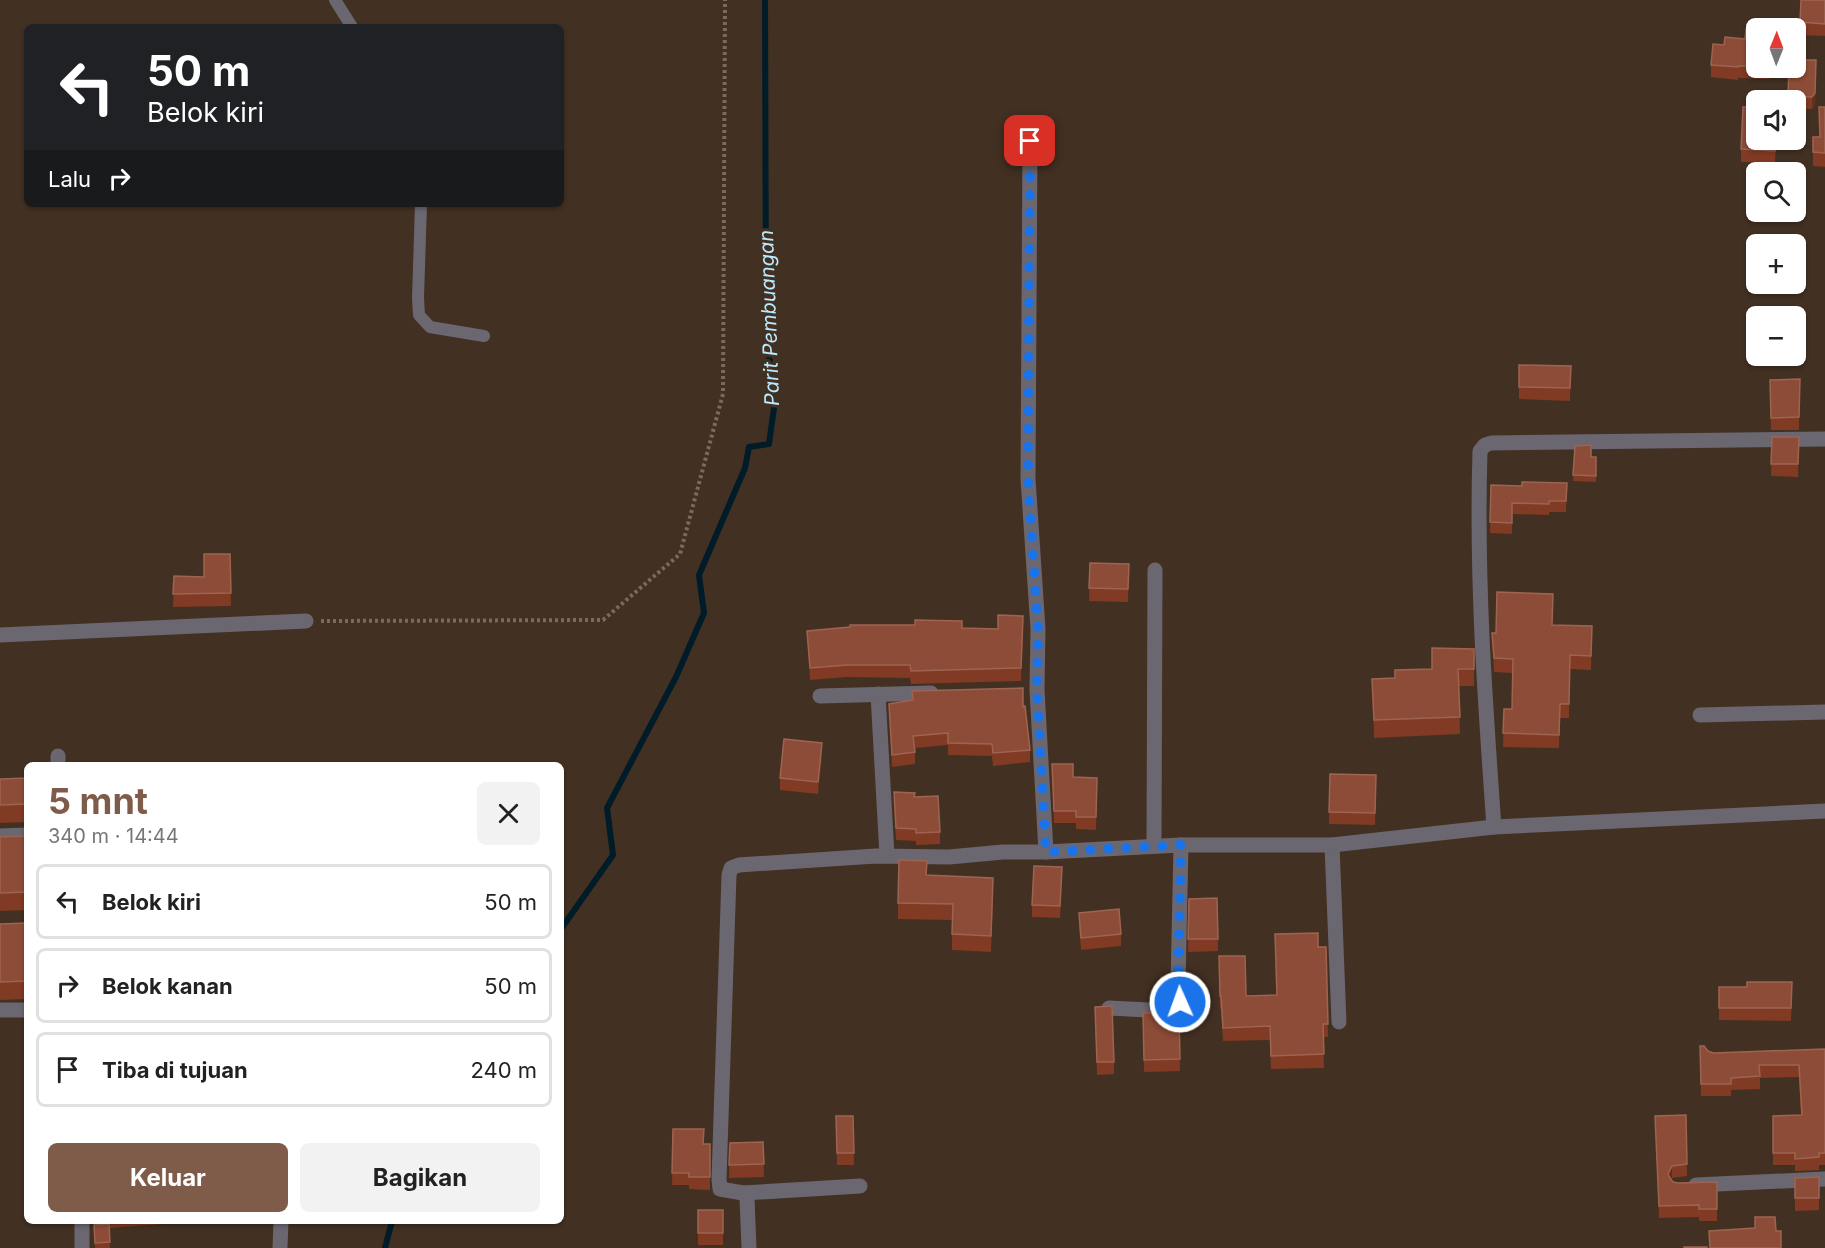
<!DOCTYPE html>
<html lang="id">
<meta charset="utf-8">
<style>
:root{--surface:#fff;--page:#f2f2f2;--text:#222;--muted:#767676;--line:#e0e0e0;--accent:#7f5c49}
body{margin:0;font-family:Inter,sans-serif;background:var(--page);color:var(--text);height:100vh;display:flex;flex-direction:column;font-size:22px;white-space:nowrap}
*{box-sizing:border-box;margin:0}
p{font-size:20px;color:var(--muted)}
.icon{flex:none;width:33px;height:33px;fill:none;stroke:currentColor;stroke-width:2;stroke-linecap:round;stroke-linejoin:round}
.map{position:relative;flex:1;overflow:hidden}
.side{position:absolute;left:24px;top:762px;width:540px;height:462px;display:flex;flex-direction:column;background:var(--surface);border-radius:9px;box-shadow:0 2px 4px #0004}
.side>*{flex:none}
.banner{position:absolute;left:24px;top:24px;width:540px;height:183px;border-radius:9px;box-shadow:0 2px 4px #0004;background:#202124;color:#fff;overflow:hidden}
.needle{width:39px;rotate:1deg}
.buttons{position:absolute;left:1746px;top:18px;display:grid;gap:12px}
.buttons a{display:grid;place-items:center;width:60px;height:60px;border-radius:9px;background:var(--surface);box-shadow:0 2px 4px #0004;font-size:30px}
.pin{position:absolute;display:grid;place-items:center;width:51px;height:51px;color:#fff;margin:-26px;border-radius:12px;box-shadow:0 3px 9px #0006}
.me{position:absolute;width:66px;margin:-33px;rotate:358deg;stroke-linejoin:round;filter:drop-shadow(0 0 4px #0008)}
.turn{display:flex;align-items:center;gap:21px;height:126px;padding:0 24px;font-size:27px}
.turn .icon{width:78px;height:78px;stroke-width:2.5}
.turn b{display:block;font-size:42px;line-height:51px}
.then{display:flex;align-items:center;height:57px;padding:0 24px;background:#0003;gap:12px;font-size:22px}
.round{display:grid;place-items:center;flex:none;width:63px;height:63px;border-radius:9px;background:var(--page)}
.headline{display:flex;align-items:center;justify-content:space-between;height:102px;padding:0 24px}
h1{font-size:36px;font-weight:700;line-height:45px;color:var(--accent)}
.cta{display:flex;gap:12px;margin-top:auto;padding:12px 24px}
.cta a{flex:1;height:69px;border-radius:9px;background:var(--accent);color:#fff;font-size:24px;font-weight:700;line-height:69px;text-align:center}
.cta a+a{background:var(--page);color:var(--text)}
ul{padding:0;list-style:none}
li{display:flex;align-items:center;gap:18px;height:75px;margin:0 12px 9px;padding:0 12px;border:3px solid var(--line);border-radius:9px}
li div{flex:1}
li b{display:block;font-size:22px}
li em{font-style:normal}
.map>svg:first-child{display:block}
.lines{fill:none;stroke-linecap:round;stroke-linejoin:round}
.stream{stroke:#001c28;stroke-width:6}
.path{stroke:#7b6b5f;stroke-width:4;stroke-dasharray:3 3;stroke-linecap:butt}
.service{stroke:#6b6771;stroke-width:12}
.minor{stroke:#6b6771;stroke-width:15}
.wall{fill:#813a23}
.shaded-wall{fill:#632e1a}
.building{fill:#8d4c37;stroke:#9d6451;stroke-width:1.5}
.route{stroke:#1a73e8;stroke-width:10;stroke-dasharray:0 18}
.labels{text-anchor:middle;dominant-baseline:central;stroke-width:6;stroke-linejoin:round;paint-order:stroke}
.water-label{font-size:20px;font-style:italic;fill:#baeafe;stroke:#423022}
</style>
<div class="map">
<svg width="1825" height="1248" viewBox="0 0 1825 1248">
<rect width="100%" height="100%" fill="#423022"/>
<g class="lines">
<g class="stream">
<polyline points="561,929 613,855 607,808 676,677 704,613 699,575 745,468 749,447 769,444 774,408 766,320 765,0"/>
<polyline points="385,1248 392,1221"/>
</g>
<polyline class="path" points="321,621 603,620 680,554 723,394 725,0"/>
<g class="service">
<polyline points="335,0 352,27"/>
<polyline points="421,204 418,298 419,315 430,327 484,336"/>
</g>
<g class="minor">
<polyline points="1030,141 1028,479 1038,629 1037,690 1046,852"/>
<polyline points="0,635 306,621"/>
<polyline points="878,694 887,856"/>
<polyline points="820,696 931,693"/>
<polyline points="1700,715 1825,712"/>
<polyline points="58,765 58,756"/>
<path d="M1494,827C1485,701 1476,577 1480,451L1485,445L1491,443L1825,439"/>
<polyline points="0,836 27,835"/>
<polyline points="1332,845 1339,1022"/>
<polyline points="1154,846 1155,570"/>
<polyline points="1109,1008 1167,1011 1180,1002 1178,985 1181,845"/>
<polyline points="0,1010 27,1010"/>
<polyline points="1696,1185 1825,1179"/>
<polyline points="743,1193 860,1186"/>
<polyline points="82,1248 82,1221"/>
<polyline points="280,1248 281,1221"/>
<polyline points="749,1248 747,1198 743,1193 720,1189 719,1179 729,875 731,868 739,865 876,856 949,857 1003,852 1046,852 1181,845 1332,845 1494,827 1825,811"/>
</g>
</g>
<g class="wall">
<polygon points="1825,0 1825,36 1800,35 1800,22"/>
<polygon points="1756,29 1756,68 1769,68 1769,79 1738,78 1738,80 1711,77 1711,65 1724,45 1745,39"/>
<polygon points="1789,68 1816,73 1815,105 1812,109 1796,108 1796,100 1788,100"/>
<polygon points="1825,107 1825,167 1813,166 1813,152 1820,137"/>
<polygon points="1776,140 1775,163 1741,162 1741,149"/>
<polygon points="1571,366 1570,401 1519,399 1519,387"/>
<polygon points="1800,379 1799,430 1771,430 1770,380"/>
<polygon points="1772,437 1799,437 1798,477 1771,476"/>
<polygon points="1575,446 1591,457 1596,457 1596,482 1573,481"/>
<polygon points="1567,483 1566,512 1549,512 1549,515 1512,514 1512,534 1490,533 1491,485 1522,486"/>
<polygon points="230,554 231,606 173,607 174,576 204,577"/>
<polygon points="1090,563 1129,564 1128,602 1089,601"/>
<polygon points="1553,625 1592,626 1591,670 1570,669 1569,718 1560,718 1559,748 1503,747 1504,709 1512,709 1513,673 1494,672 1492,633"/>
<polygon points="850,627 998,629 1023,628 1021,681 911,684 910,678 847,677 810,680 807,631"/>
<polygon points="1474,649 1474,686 1459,686 1460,734 1374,738 1372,679 1395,678 1395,670 1432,669"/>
<polygon points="912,691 1023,707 1030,750 1030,762 993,766 992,756 948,755 948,745 915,748 915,764 892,767 889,704 912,700"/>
<polygon points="822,756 818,794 780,790 780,778"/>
<polygon points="1052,764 1073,777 1097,778 1096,830 1076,829 1076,823 1054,823"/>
<polygon points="1330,774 1376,775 1375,825 1329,824"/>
<polygon points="27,778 27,822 0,823 0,779"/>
<polygon points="894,792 914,797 940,832 940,844 916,845 916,841 896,840"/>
<polygon points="27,836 27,910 0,911 0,837"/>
<polygon points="927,875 993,894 991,952 952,950 952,920 898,919 898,903"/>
<polygon points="1062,879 1060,918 1032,917 1032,905"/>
<polygon points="1217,898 1218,951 1188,952 1189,899"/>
<polygon points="1079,913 1121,934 1121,946 1081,950 1079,925"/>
<polygon points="27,923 27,999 0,1000 0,924"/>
<polygon points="1275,934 1318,947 1326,947 1328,1037 1323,1037 1324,1068 1271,1069 1270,1040 1223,1041 1221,1009 1220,1009 1219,956 1246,996 1276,995"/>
<polygon points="1719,987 1792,995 1791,1021 1719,1020"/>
<polygon points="1179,1012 1180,1071 1144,1072 1143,1013"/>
<polygon points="1095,1019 1114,1062 1114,1074 1097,1075"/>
<polygon points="1825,1049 1825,1165 1819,1165 1819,1170 1795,1171 1795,1165 1773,1165 1773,1116 1801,1115 1799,1077 1760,1078 1760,1089 1731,1090 1731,1096 1701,1096 1700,1058 1708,1051 1713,1053"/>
<polygon points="1686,1115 1687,1176 1672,1178 1671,1180 1673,1182 1678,1183 1717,1182 1717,1221 1699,1221 1699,1217 1659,1218 1655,1116"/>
<polygon points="836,1116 853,1116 854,1165 837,1165"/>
<polygon points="673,1129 704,1144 710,1144 710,1190 689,1189 689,1185 672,1185"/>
<polygon points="763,1142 764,1177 729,1178 730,1143"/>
<polygon points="1819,1177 1819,1210 1795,1211 1795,1178"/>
<rect x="698" y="1210" width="25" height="35"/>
<polygon points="95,1221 203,1221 109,1228 110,1248 95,1248 94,1231"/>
</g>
<g class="shaded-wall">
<polygon points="1816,73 1815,105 1812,109 1812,97"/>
<polygon points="822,743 822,756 818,794 818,782"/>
<polygon points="1672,1166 1672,1178 1668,1186 1668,1174"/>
</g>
<g class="building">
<polygon points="1801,0 1825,0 1825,24 1800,22"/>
<polygon points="1746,29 1756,29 1756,66 1738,66 1738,67 1711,65 1713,44 1724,45 1725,37 1745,39"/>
<polygon points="1796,60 1816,60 1815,93 1812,97 1788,96 1789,68 1796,68"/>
<polygon points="1743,107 1756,107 1756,140 1776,140 1775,151 1741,149"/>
<polygon points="1819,107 1825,107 1825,153 1813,152 1813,137 1820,137"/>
<polygon points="1519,365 1571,366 1570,388 1519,387"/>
<polygon points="1800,379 1799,417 1771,418 1770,380"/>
<polygon points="1772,437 1799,437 1798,464 1771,464"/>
<polygon points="1591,445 1591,457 1596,457 1596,476 1573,475 1575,446"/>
<polygon points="1522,482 1567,483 1566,501 1549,501 1549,504 1512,503 1512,523 1490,522 1491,485 1522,486"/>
<polygon points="204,554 230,554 231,593 173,594 174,576 204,577"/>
<polygon points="1090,563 1129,564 1128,589 1089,588"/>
<polygon points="1497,592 1553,594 1552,625 1592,626 1591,656 1570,655 1569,704 1560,704 1559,735 1503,733 1504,709 1512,709 1513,659 1494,658 1492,633 1496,633"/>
<polygon points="998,615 1023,616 1021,668 911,671 910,665 847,665 810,668 807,631 850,627 850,625 915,625 915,620 962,621 962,628 998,629"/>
<polygon points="1432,648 1474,649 1474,669 1458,669 1460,717 1374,720 1372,679 1395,678 1395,670 1432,669"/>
<polygon points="1023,688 1023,707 1025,706 1030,750 993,753 992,744 948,743 948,733 913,736 915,752 892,755 889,704 913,700 912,691"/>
<polygon points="784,739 822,743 818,782 780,778"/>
<polygon points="1052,764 1073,764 1073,777 1097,778 1096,817 1076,817 1076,811 1054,811"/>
<polygon points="1330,774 1376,775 1375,813 1329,812"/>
<polygon points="27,778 27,804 0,805 0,779"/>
<polygon points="894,792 915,793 914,797 938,796 940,832 916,833 916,829 896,828"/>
<polygon points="27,836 27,892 0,893 0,837"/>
<polygon points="899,860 927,861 926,875 993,878 991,936 952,934 953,904 898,903"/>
<polygon points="1034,866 1062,867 1060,906 1032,905"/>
<polygon points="1217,898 1218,939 1188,939 1189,899"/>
<polygon points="1119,909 1121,934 1081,938 1079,913"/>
<polygon points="27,923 27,981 0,982 0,924"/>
<polygon points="1318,933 1318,947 1326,947 1328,1024 1323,1024 1324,1054 1271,1056 1270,1026 1223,1028 1221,996 1220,996 1219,956 1245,956 1246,996 1277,995 1275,934"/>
<polygon points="1747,982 1792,982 1791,1008 1719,1008 1719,987 1747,987"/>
<polygon points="1112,1006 1114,1062 1097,1062 1095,1007"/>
<polygon points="1179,1012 1180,1059 1144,1060 1143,1013"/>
<polygon points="1700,1046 1704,1046 1708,1051 1713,1053 1825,1049 1825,1153 1819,1153 1819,1157 1795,1159 1795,1153 1773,1153 1773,1116 1802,1115 1799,1065 1759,1065 1760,1076 1731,1078 1731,1084 1701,1084"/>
<polygon points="1686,1115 1687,1164 1672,1166 1668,1174 1670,1178 1673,1182 1678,1183 1717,1182 1717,1209 1699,1209 1699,1205 1659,1206 1655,1116"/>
<polygon points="836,1116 853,1116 854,1153 837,1153"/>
<polygon points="673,1129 704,1129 703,1144 710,1144 710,1177 689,1177 689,1173 672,1173"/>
<polygon points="763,1142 764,1164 729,1165 730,1143"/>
<polygon points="1819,1177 1819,1198 1795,1198 1795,1178"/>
<rect x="698" y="1210" width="25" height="23"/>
<polygon points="1755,1217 1775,1217 1776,1231 1781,1231 1781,1248 1710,1248 1709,1231 1755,1228"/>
<polygon points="109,1224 110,1242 95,1243 94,1225"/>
<rect x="1684" y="1247" width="23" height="1"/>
</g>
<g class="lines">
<polyline class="route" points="1030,141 1028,479 1038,629 1037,690 1046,852 1181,845 1178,985 1180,1002"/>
</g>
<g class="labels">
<g class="water-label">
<text transform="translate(769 318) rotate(-92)">Parit Pembuangan</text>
</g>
</g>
</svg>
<div class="buttons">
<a><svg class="needle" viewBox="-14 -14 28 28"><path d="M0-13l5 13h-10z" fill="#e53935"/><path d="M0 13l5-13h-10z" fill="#767676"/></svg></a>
<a><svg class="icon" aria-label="sound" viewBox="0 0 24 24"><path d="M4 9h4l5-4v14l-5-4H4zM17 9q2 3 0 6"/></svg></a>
<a><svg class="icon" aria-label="search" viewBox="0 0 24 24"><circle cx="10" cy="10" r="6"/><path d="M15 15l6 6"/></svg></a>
<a>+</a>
<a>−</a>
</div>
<div class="pin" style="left:1030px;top:141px;background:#d93025"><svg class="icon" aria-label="arrive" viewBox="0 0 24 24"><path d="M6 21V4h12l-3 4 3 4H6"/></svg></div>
<svg class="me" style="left:1180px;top:1002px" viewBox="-20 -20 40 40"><circle r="17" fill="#1a73e8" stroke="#fff" stroke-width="3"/><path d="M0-11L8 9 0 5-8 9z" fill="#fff"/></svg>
<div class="banner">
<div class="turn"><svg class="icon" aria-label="left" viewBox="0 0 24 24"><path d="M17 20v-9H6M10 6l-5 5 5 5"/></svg><div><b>50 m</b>Belok kiri</div></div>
<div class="then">Lalu<svg class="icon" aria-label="right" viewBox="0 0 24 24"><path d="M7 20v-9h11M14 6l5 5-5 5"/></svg></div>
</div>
<section class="side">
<div class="headline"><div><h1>5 mnt</h1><p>340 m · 14:44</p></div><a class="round"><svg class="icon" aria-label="close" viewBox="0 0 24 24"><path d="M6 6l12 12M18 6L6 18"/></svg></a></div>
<ul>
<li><svg class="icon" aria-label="left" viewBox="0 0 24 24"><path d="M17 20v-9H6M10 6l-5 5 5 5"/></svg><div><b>Belok kiri</b></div><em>50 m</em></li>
<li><svg class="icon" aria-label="right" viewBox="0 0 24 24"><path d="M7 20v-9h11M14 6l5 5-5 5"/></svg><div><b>Belok kanan</b></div><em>50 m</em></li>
<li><svg class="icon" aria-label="arrive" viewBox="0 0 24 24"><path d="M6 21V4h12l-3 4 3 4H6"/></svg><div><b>Tiba di tujuan</b></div><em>240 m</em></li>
</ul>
<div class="cta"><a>Keluar</a><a>Bagikan</a></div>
</section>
</div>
